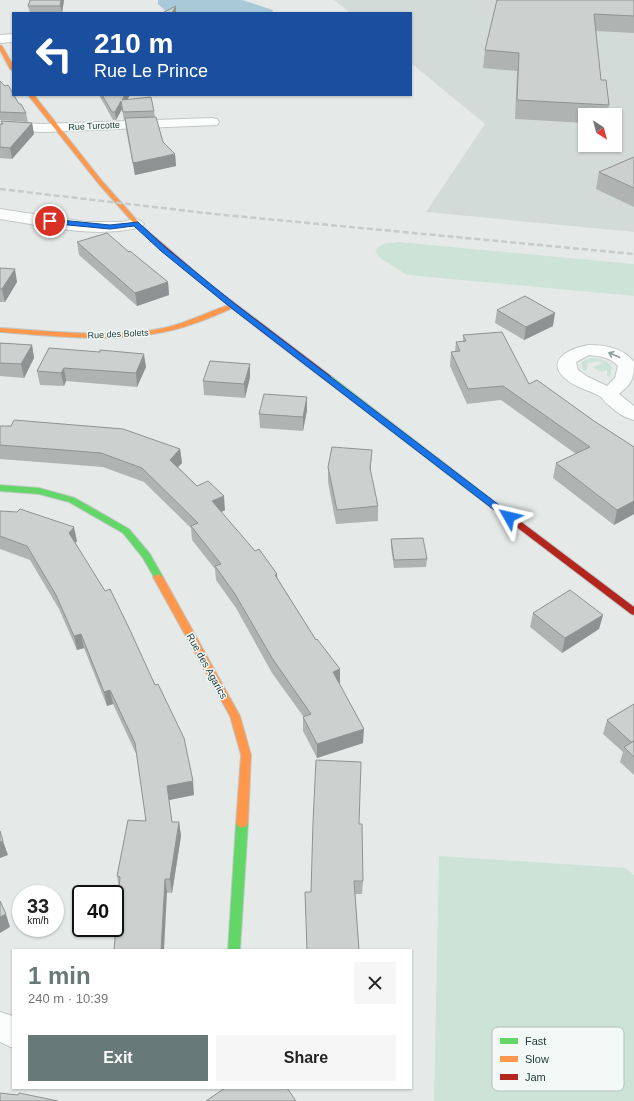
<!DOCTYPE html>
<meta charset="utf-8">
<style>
:root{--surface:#fff;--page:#f6f6f6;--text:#222;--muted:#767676;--accent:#677a77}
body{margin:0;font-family:Arial,sans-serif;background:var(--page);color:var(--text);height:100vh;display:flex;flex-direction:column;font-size:15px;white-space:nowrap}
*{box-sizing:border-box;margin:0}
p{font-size:13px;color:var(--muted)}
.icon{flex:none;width:22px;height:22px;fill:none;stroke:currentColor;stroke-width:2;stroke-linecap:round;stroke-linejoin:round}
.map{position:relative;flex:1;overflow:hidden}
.drawer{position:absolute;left:12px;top:949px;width:400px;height:140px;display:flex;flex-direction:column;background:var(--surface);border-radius:0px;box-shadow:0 1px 3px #0004}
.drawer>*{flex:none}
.guide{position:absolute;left:12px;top:12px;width:400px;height:84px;border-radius:0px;box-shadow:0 1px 3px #0004;background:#1a4fa0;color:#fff;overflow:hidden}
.needle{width:26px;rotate:144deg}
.fabs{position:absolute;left:578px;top:108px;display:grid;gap:8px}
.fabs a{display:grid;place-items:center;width:44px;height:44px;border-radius:0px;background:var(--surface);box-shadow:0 1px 3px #0004;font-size:20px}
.speed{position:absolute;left:12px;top:885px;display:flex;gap:8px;font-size:20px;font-weight:700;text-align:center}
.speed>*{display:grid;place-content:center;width:52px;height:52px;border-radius:50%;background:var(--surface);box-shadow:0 1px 3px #0004;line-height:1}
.speed small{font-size:10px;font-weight:400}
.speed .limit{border:2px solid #111;border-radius:6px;background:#fff;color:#111}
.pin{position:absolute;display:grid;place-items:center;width:34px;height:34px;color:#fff;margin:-17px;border:2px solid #fff;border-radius:50%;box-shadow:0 1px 4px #0007}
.me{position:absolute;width:44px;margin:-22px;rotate:307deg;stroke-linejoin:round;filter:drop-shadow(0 0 3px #0008)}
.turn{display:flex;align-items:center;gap:14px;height:84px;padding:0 16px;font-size:18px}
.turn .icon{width:52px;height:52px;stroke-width:2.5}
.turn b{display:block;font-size:28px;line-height:34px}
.round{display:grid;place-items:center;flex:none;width:42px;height:42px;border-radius:0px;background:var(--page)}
.summary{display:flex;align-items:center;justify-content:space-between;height:68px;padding:0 16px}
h1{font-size:24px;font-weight:700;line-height:30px;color:var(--accent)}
.button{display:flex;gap:8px;margin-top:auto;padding:8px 16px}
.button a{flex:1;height:46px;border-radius:0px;background:var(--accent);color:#fff;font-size:16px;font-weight:700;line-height:46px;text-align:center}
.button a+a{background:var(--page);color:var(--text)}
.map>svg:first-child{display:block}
.built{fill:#d3dbd9;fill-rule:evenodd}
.green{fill:#cee3d8}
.water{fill:#a7c9d8}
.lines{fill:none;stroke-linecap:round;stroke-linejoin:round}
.street-casing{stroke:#c2c7c6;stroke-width:2}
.fast-casing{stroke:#c0c8c6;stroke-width:2}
.slow-casing{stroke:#c0c8c6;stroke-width:2}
.jam-casing{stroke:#c0c8c6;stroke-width:2}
.street{fill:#fbfcfc;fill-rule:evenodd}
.fast{fill:#63d668;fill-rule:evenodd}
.slow{fill:#ff974d;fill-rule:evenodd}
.jam{fill:#b3261e;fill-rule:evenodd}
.rail{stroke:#c7cbca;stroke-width:2.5;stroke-dasharray:6 3;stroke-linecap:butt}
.wall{fill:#afb4b3}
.shaded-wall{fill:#8f9292}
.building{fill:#ccd1d0;stroke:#8f9292}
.oneway{stroke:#8f9c9b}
.route{fill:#1a73e8;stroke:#114b97}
.labels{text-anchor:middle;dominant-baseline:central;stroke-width:3;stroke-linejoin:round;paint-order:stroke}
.far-street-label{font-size:9px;fill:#233d3a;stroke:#f3f9f7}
.street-label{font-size:10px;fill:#233d3a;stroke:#f3f9f7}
.key{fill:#f3f9f7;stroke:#b5c1be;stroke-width:1}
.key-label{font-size:11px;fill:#233d3a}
</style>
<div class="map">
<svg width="634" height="1101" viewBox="0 0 634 1101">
<rect width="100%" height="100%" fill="#e5eae9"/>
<path class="built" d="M334,0H634V232L426,212L485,124L411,63V13H350ZM585,115H615V145H585Z"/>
<g class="green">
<polygon points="399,242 634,264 634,296 407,275 380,258 375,250 383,244"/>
<path d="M590,358C598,358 607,359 612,367L610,377L607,376V370L602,372L593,368L595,366L603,363L599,361L588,363L587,370L584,371L581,364L583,361Z"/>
<polygon points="439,856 626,868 634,875 634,1101 434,1101"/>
</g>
<polygon class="water" points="158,0 242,0 273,10 272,13 168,13 158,4"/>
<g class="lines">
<defs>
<g id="street">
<polygon points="13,34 13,42 0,43 0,35"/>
<polygon points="212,118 217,119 219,122 217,125 43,132 0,130 0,122 43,124"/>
<path d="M0,209L86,222H121L136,219L141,221L144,224L141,227C95,239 46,226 0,219Z"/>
<path d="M589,345C606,345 623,348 634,362C634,379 632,383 619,394L634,406V420C625,418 616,412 610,406C606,404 604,400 601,397C592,391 581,389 573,384C541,364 565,349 589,345ZM589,355C600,356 610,357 618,366L615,378L607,386L588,377L578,370L576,362Z"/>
<polygon points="0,1012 13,1016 13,1048 0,1042"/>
</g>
<g id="fast">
<polygon points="325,376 331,376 504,509 505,511 504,513 498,513 325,380"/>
<polygon points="0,485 39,488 75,498 129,529 150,554 163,577 158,580 155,579 143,558 123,533 69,502 39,494 0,491"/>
<polygon points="242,818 246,820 248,823 240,950 228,950 236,823 238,820"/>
</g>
<g id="slow">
<polygon points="0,45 2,46 13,65 13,71 10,69 0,50"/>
<polygon points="28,95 34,95 102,181 142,226 142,228 138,228 98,183"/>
<path d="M233,304L236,306L235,307C212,317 189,327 164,332C110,343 54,336 0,332V328C54,331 110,339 164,328C188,323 210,310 233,304Z"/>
<polygon points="158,574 163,577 240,716 251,755 248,823 246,826 242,828 238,826 236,823 241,755 230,716 153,577"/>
</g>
<g id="jam">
<path d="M138,226H142L211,285L331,376V380H325C261,331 197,283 138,228Z"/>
<polygon points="501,508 504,509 634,607 634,615 631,614 498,513 497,511 498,509"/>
</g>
</defs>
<use href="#street" class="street-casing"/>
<use href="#fast" class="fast-casing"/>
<use href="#slow" class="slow-casing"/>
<use href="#jam" class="jam-casing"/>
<use href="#street" class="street"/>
<use href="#fast" class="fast"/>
<use href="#slow" class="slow"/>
<use href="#jam" class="jam"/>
<polyline class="rail" points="0,189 214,214 634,254"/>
</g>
<g class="wall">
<polygon points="30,0 64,0 62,13 30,13 28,6"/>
<polygon points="634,0 634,33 596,31 601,80 609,105 607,115 585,115 585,123 515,119 517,71 483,68 485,50"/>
<polygon points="0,81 26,113 28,122 0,120"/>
<polygon points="99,95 130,95 127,99 154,111 155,117 163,142 175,154 176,166 135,175 126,130 125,120 124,120 122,109 116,120 113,120"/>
<polygon points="1,121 32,123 34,134 12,159 0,158 0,124 1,124"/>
<polygon points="634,157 634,207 596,189 599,172"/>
<polygon points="77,242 129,252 168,282 169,295 137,306 79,255"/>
<polygon points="0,268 17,282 5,302 0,302"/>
<polygon points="497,310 553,326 524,340 495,323"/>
<polygon points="463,335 529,384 594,421 634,447 634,514 614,525 553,478 556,463 576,454 501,400 467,404 450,366 451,352 455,351 456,342 463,342"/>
<polygon points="0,343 32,345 34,358 24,378 0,376"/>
<polygon points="49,348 146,367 137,387 66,381 64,386 40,385 37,371"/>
<polygon points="250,364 250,377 245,398 204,395 203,381"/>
<polygon points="307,410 303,431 260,428 259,414"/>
<polygon points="0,426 180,449 182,463 178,467 197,486 225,510 221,512 278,579 316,640 340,669 340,683 339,684 363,743 317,758 303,731 303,716 272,673 236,608 216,580 215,569 192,540 191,528 144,482 103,467 0,459"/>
<polygon points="371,464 370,472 378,506 378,521 336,524 328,482 328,467"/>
<polygon points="0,511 77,541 75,543 194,795 169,800 172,822 179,822 181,836 172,893 119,888 117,876 146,821 137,756 113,704 107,706 84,648 77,650 59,609 30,560 0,549"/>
<polygon points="391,539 427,559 426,567 394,568 391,547"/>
<polygon points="533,613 603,615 599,629 562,653 530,627"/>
<polygon points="634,704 634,775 620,762 623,752 603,734 607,720"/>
<polygon points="359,824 363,881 362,894 355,894 359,950 307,950 305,892 311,892"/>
</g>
<g class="shaded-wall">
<polygon points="61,0 64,0 62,13 60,6"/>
<polygon points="176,6 176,13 172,13"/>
<polygon points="125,95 130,95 123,108 122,100"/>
<polygon points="121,101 122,109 116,120 115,112"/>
<polygon points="32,123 34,134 12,159 10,148"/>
<polygon points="175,154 176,166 135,175 133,163"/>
<polygon points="15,269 17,282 5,302 2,289"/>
<polygon points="168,282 169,295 137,306 135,293"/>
<polygon points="555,313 553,326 524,340 526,327"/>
<polygon points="32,345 34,358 24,378 21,364"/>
<polygon points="144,354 146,367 137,387 136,373"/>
<polygon points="250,364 250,377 245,398 244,384"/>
<polygon points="64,368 66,381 64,386 61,373"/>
<polygon points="307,397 307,410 303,431 303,417"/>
<polygon points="180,449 182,463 171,474 170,460"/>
<polygon points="372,450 371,464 369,482 370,468"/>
<polygon points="224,496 225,510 214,516 212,501"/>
<polygon points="634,501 634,514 614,525 617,510"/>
<polygon points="74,527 77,541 71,547 69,533"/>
<polygon points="277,574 278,588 275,575"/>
<polygon points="603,615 599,629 562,653 565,638"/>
<polygon points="81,634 84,648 77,650 74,636"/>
<polygon points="340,669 340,683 333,686 333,672"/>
<polygon points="110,690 113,704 107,706 104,692"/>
<polygon points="364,729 363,743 317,758 317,744"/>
<polygon points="193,781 194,795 169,800 167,786"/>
<polygon points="179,822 181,836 172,893 170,879"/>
<polygon points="3,841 8,855 0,858 0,842"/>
<polygon points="165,879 167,892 164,950 161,950"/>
<polygon points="6,914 10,927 0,933 0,917"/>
</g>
<g class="building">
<polygon points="30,0 61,0 60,6 28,6"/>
<polygon points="497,0 634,0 634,16 594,14 601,80 606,80 609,105 517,100 519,53 485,50"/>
<polygon points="176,6 172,13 162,13"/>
<polygon points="0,81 5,86 8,85 19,104 21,104 26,113 0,112"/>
<polygon points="102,95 125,95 122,100 151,97 154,111 123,112 121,101 115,112 112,112"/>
<polygon points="156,117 163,142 175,154 133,163 125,118"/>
<polygon points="1,121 32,123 10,148 0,147 0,124 3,124"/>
<polygon points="634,157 634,188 599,172"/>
<polygon points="107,233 129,252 130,251 168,282 135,293 77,242"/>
<polygon points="0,268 15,269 2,289 0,289"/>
<polygon points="525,296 555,313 526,327 497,310"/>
<polygon points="502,332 529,384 537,380 594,421 634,447 634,501 617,510 556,463 590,447 503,386 468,389 451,352 460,351 456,342 466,341 463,335"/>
<polygon points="0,343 32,345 21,364 0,363"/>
<polygon points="49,348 100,352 100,350 144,354 136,373 64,368 61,373 37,371"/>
<polygon points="210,361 250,364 244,384 203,381"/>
<polygon points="264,394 307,397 303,417 259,414"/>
<polygon points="14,420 123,429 180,449 170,460 197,486 208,481 224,496 212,501 255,551 259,549 277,574 275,575 316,640 317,639 340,669 333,672 364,729 317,744 303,717 311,714 272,658 235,594 215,566 221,564 191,526 198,523 142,468 101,453 0,445 0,426 11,426"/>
<polygon points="332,447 372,450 370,468 378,506 337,510 328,467"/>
<polygon points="20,509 74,527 69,533 105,591 110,589 129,628 155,685 158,684 184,738 193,781 167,786 172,822 179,822 170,879 165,879 161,950 114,950 120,877 117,876 128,820 146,821 135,743 110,690 104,692 81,634 74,636 56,595 27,546 0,536 0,511 17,512"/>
<polygon points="423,538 427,559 394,560 391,539"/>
<polygon points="570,590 603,615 565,638 533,613"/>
<polygon points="634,704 634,741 631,742 607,720"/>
<polygon points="634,741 634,757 624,747"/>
<polygon points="316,760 361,762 359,824 362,824 363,881 354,881 359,950 307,950 305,892 311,892 313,822"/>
<polygon points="0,831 3,841 0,842"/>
<polygon points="0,901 6,914 0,917"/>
<polygon points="225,1088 287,1088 296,1101 206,1101"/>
<polygon points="0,1093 18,1095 19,1093 58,1101 0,1101"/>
</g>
<defs><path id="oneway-shaft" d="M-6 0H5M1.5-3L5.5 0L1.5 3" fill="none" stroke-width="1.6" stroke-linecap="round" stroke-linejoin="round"/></defs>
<use class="oneway" href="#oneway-shaft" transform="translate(614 355) rotate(-157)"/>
<polygon class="route" points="50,219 110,225 138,222 166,248 235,304 512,515 513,517 512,519 506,519 230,307 161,251 134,226 110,229 47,223 47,221"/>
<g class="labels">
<g class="far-street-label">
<text transform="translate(94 126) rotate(-3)">Rue Turcotte</text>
<text transform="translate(118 334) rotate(-3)">Rue des Bolets</text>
</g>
<g class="street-label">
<text transform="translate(207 666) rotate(61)">Rue des Agarics</text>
</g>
</g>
<rect x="492" y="1027" width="132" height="64" rx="6" class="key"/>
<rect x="500" y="1038" width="18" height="6" fill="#63d668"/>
<rect x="500" y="1056" width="18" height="6" fill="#ff974d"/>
<rect x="500" y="1074" width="18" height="6" fill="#b3261e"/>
<g class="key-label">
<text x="525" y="1045">Fast</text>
<text x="525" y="1063">Slow</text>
<text x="525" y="1081">Jam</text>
</g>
</svg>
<div class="fabs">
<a><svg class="needle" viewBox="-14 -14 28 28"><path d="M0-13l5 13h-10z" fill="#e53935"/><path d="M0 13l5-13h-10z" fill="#767676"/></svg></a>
</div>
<div class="speed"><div>33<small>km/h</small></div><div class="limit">40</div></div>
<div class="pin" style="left:50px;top:221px;background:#d93025"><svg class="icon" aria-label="arrive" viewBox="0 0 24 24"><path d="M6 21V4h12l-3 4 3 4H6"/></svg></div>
<svg class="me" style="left:509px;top:517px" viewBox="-20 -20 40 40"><path d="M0-17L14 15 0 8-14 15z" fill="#1a73e8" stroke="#fff" stroke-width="4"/></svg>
<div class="guide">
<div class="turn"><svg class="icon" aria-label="left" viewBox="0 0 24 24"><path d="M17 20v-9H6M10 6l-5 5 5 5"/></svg><div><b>210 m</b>Rue Le Prince</div></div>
</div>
<section class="drawer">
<div class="summary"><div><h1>1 min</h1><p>240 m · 10:39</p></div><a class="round"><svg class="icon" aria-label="close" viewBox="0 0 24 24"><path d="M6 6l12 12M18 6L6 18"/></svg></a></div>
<div class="button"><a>Exit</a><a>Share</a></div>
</section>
</div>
